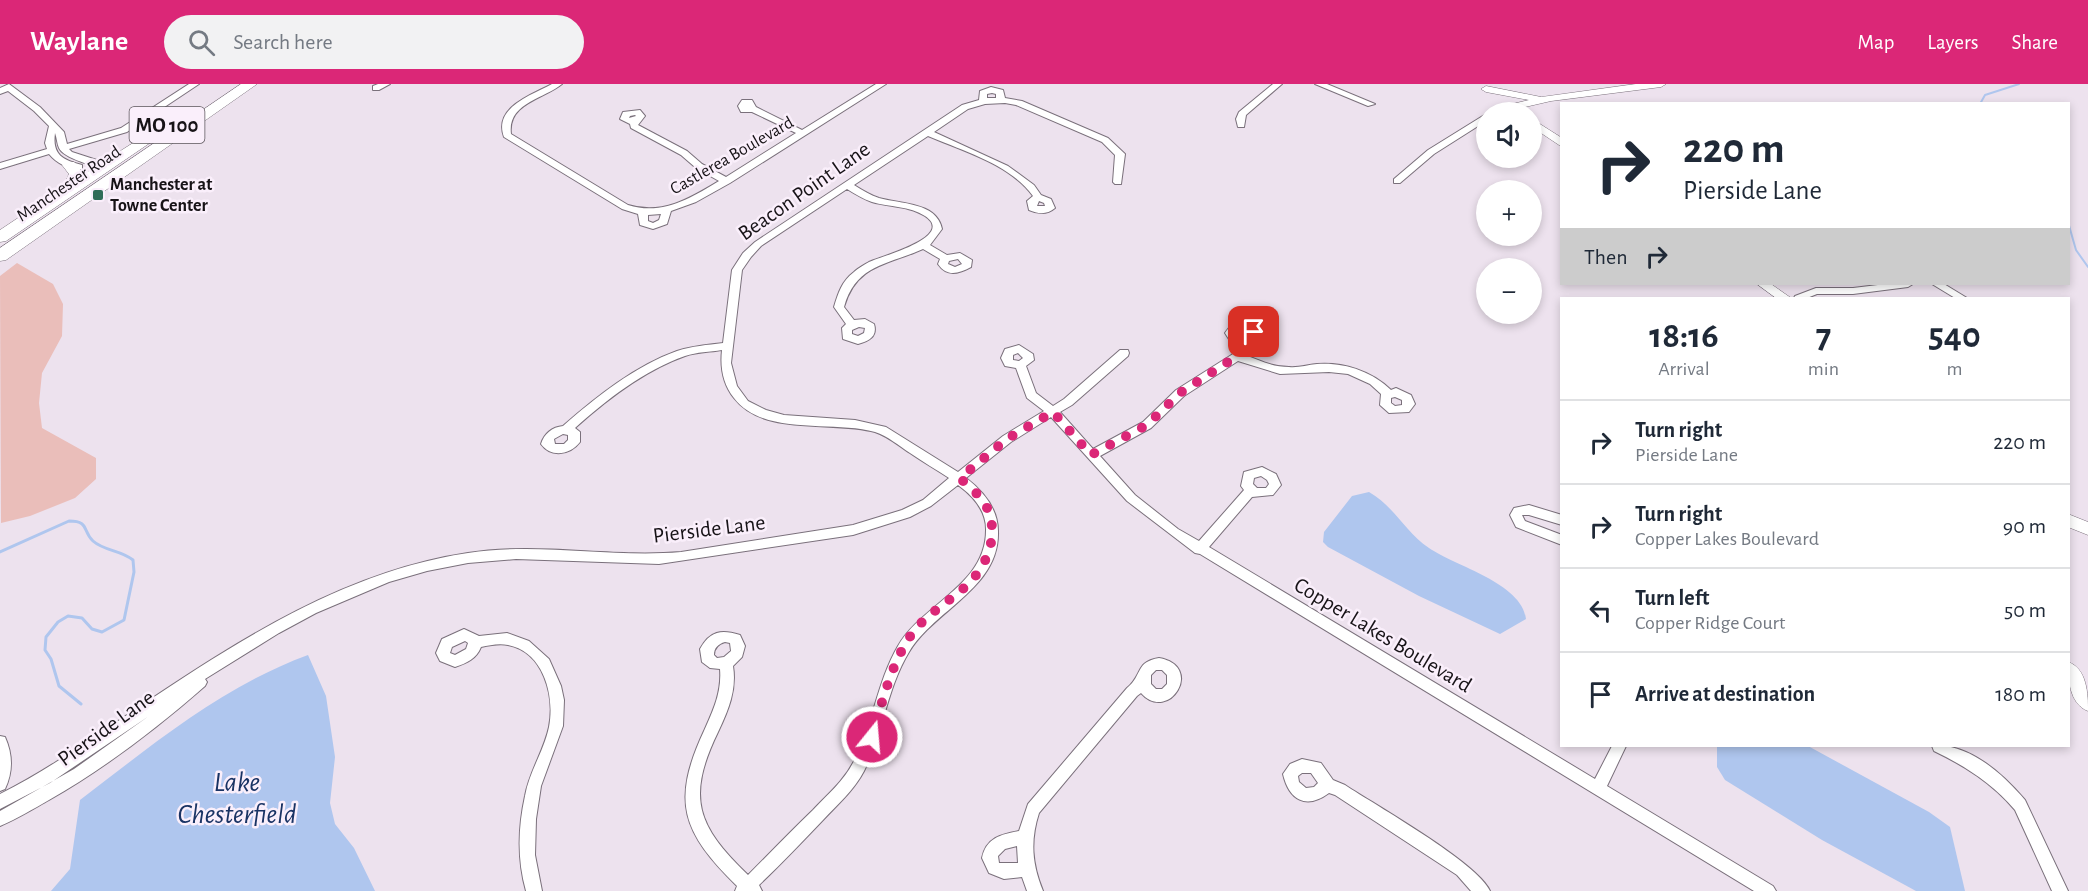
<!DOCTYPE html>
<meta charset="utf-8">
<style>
:root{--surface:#fff;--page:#f2f2f3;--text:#1f2937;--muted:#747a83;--line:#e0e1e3;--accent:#db2777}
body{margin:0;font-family:"Alegreya Sans",sans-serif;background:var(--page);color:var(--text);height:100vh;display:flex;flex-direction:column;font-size:22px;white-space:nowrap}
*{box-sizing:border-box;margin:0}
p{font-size:20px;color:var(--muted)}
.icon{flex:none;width:33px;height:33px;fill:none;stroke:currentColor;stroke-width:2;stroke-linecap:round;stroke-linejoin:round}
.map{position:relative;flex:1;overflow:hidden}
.panel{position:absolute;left:1560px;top:213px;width:510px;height:450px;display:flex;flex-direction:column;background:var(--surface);border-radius:0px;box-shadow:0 3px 9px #0003}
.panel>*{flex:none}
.top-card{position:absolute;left:1560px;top:18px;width:510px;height:183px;border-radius:0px;box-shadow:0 3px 9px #0003;background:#fff;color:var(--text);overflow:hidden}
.buttons{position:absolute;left:1476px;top:18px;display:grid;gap:12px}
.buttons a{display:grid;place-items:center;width:66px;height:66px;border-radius:50%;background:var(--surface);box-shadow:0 3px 9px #0003;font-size:30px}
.pin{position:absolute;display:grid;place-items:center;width:51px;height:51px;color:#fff;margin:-26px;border-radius:12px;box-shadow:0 3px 9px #0006}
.me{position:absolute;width:66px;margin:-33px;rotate:17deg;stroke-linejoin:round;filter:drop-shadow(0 0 4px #0008)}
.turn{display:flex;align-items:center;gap:21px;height:126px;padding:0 24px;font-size:27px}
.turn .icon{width:78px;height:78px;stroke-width:2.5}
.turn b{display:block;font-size:42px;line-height:51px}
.then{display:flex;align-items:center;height:57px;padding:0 24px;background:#0003;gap:12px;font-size:22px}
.eta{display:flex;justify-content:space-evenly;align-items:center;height:102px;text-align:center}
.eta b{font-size:36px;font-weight:700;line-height:42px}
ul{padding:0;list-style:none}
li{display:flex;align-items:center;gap:18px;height:84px;padding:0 24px;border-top:2px solid var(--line)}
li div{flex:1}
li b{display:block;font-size:22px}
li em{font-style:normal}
header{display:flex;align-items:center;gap:36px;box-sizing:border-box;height:84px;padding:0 30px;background:var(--accent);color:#fff}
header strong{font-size:28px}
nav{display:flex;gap:33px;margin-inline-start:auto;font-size:21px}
.search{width:420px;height:54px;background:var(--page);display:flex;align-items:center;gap:15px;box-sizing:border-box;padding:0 21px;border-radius:33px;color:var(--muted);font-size:22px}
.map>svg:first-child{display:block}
.green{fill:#eabeba}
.water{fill:#afc6ee}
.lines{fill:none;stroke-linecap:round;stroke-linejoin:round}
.stream-far1{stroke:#afc6ee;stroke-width:2}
.stream{stroke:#afc6ee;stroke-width:3}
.minor-casing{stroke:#7a707b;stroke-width:2}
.tertiary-casing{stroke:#7a707b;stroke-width:1}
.trunk-casing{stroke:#7a707b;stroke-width:1}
.minor{fill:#fff;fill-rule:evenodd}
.tertiary{fill:#fff;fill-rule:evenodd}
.trunk{fill:#fff;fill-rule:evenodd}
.route{stroke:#db2777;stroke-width:10;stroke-dasharray:0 18}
.poi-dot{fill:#306d58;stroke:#faeffb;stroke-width:2}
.labels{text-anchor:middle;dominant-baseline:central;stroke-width:5;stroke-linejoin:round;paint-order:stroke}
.far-street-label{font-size:18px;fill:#171317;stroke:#faeffb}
.far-poi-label{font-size:18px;font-weight:bold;fill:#171317;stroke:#faeffb;text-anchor:start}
.shield{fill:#faeffb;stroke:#5b555b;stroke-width:1.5}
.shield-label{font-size:21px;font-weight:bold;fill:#171317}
.street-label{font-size:22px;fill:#171317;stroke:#faeffb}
.near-water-label{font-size:28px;font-style:italic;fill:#193364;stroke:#faeffb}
</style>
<header>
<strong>Waylane</strong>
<div class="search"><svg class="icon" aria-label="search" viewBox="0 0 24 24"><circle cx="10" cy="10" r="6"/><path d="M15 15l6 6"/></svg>Search here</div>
<nav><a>Map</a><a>Layers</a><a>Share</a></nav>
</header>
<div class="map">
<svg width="2088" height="807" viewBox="0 0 2088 807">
<rect width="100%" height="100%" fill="#ede2ee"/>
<polygon class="green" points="17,179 53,200 63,220 62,252 42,289 39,319 42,344 96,374 96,395 75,414 30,432 1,439 0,192"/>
<g class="water">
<path d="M1369,408C1394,422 1405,448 1429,464C1455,482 1522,499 1526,535L1500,550L1419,512L1328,463L1323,458L1324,448L1352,412Z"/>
<path d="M308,571L326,612L335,673L330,719L335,740L354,764L375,807H51L70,785L80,716C151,662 223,602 308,571Z"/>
<polygon points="1717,662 1808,662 1929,728 1950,743 1965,807 1916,807 1822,756 1725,696 1717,683"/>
</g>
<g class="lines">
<g class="stream-far1">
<polyline points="1980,20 1985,11 2019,0"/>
<polyline points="2068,138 2076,166 2088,183"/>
</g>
<path class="stream" d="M0,468L69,437C90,437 82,447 93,457C104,467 121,466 133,476L134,488L124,536L102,548L92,545L82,534L68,532L58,538L46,553L45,566L51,575L59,602L81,620"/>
<defs>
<g id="minor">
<path d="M9,0L40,23L64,48L67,60L121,44L189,0H199L127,48L69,65L72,68L109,80V84C99,85 63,74 59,64C57,60 57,54 55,49C52,71 63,76 82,81V85C70,86 57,80 49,70L0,85V79L47,65L45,59L49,42L34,27L8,7L0,10V4Z"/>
<polygon points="378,0 390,0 379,6 373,6 373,2"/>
<path d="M552,0H562C544,15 507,19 511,50L628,121C662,132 691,114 719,97L696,84L681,71L631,44L630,40L620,35L623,28L640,26L645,32L638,41L687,67L702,80L726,93L796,49L752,28H741L738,22L742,16H752L756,23L802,46L876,0H886L730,99L696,118L671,127L667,140L653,145L640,141L638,130L622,125L504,53C493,23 532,11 552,0ZM635,31L636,32L629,34L630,32ZM661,130L659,136L653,139L648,137V131Z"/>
<polygon points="1273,0 1282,0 1246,31 1244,43 1238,43 1236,35 1239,28"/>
<polygon points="1315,0 1327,0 1375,20 1368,22"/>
<path d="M991,3L1003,6L1005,14L1022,17L1108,54L1125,70L1121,100H1115L1113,98L1115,71L1102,58L1016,21L1005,19L985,20L968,25L934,48L1008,82L1034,101L1041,111L1051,115L1055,124C1047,131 1038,130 1029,126L1027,117L1033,112C1010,80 963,67 928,52L854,101C862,106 870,111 879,114C900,120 937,118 942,145L930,161L947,171L960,169L972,176L971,183C958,190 947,193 938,180L940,175L923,165C888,181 856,180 844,223L854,236L865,235L874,240C878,253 868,257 858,260L843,255L842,244L846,240L834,223C838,209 842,197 854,188C858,184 864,181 869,178C879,173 957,153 925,132C910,122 889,123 872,118C863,115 855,110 847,105L761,162L751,173L742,186L731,279L737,302L748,317L766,326L784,331L855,336L886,343L958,388L1003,352L1044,327L1027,314L1016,284L1005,282L1001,274L1005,265L1019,261L1033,270L1034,276L1026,282L1036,309L1053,322L1064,315L1120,266H1128L1129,269L1128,272L1072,321L1060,328L1093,365L1143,338L1176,306L1233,270L1237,261L1232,260L1225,249C1236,232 1253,235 1259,254L1248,262L1243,270C1258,276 1272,283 1289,283C1298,284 1307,281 1317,280C1343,278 1372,287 1391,306L1396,304L1411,311L1415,320L1409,328L1389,329L1380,321L1381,310L1370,300L1348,290L1329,288L1280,290L1238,277L1184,312L1151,344L1100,372L1135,411L1178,445L1199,457L1244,406L1241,402L1244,388L1262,383L1276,390L1281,401L1273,411L1252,413L1209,463L1595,695L1612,662H1626L1607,702L1773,802L1776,807H1754L1200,470L1195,469L1127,417L1051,333L1011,358L966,394C983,407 998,425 998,447C1000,504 935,525 909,568C887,604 883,649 864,687C854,706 838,720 823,736C802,758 781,780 759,801L762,807H735L737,802C682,748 671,718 704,647C713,627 722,608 720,585L710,584L702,578L700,565C710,547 721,545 740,551L745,562L742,573L733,582C737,606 728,627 718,648C686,714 697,742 748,791C770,769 791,747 813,726C828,710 844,697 854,677C873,641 877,598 898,562C922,520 987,501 986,445C986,426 973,412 958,401L931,422L910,433L853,451L659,480L516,475L468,479L427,487L389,498L316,529L279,549L205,595L207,598L205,602C156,645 105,684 49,716C33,725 17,735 0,742V727L74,685L149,632L50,699L0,725V710C50,685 95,652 142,621C242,554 347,487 468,469C539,458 610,474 681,468L853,441L902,426L923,416L949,394C937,386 923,378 910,369C899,362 888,352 875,348C832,336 764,353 734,314C723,300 720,284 722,266C710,268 697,268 685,272C645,286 606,316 575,344L580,348V358C570,371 551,374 541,360C544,350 552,343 563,342C596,313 635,282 677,267C692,262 707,261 723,259L732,186L743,169L755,158L962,21L979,16L980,7ZM992,9L996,10V14H987V10ZM1039,117L1044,119L1045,122H1037ZM958,175L962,180L955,183L948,180L949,177ZM859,243L865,244L864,249L858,252L852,250V246ZM1239,246L1246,247L1248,253L1239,254L1236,249ZM1018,269L1023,274L1019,277L1013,276V271ZM1395,313L1402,316V321L1395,322L1391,319V314ZM563,350L568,351V356L564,360H555L554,355ZM1261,392L1267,396L1269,400L1266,404H1257L1253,400L1254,394ZM725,558L730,559L731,567L724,573L717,574L714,571C714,564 718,560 725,558Z"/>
<path d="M1512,20L1516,23C1510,28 1500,29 1492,28Z"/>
<polygon points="1486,30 1486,37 1434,70 1400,99 1394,99 1394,95 1428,66"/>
<polygon points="1886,200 1913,200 1908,203 1853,210 1817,210 1807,214 1794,214 1795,212 1816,204 1853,204"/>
<polygon points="1932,200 1944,200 1967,214 1955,214"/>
<polygon points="1529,421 1562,431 1562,441 1529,431 1522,431 1525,437 1562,451 1562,461 1516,443 1510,431 1514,424"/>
<path d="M464,545L479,552L507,549L529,557L549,575L561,602L564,616L563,642L541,702L536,735L535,771L542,807H526C517,775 518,744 525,712C529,688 544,667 549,643C555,612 544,568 508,561C499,559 490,561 481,563C476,575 467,579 455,583L440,577L436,569L442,555ZM465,557L468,559L466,565L455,571L450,569L452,563Z"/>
<path d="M1159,574C1205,582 1169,640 1141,609L1137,612L1039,729C1030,757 1032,780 1043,807H1027L1022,793L1004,795L989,789L982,774C986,754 1001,750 1019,747L1028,720L1127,604C1143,591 1135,578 1159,574ZM1156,586H1162L1167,591V600L1162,605H1156L1151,600V591ZM1017,762L1018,779H999L998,772L1005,765Z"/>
<path d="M0,652L5,653C13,671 13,688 5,705L0,707Z"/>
<path d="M1932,662C1968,658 2003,690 2025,716L2068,807H2052L2015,726C1992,699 1965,682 1934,667Z"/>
<path d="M1302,675L1321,679L1333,696L1345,701C1375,721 1478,779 1490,807H1471L1457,791L1335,711L1329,709C1306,726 1289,716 1283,690L1290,680ZM1302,689H1311L1318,699L1314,703L1306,704L1299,698L1298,692Z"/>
</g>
<g id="tertiary">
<polygon points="1636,0 1666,0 1661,3 1551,17 1512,26 1508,25 1508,21 1529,16 1486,8 1481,5 1486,2 1541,13"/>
<polygon points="1532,35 1562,54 1562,63 1532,43"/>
<polygon points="1757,200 1771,200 1791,214 1776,214"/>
<polygon points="2068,430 2088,438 2088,451 2068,443"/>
<path d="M2068,578C2087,584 2088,610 2088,627C2069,620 2068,594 2068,578Z"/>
</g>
<g id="trunk">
<polygon points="241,0 257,0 6,176 0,177 0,164"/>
<polygon points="152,47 157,48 159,51 157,54 6,157 0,158 0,146 63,104 69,90 62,81 64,78 74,78 84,90"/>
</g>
</defs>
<use href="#minor" class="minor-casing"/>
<use href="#tertiary" class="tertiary-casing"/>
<use href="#trunk" class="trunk-casing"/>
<use href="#minor" class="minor"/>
<use href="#tertiary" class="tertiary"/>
<use href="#trunk" class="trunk"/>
</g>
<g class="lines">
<path class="route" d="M872,653C882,619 891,580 911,551C926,530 948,519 966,502C988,482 1001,448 985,420C979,410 968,402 960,394L1007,355L1053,328L1091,371L1147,341L1180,309L1237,272L1244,258L1254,254V248"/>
</g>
<rect class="poi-dot" x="92" y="105" width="12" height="12" rx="3"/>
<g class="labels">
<g class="far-street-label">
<text transform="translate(732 72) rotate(-30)">Castlerea Boulevard</text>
<text transform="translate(69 100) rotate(-34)">Manchester Road</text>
</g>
<g class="far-poi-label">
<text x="110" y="101">Manchester at<tspan x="110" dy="21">Towne Center</tspan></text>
</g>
<rect class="shield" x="129.5" y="23" width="75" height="36" rx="4.5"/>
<g class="shield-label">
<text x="167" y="41">MO 100</text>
</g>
<g class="street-label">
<text transform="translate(804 107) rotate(-35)">Beacon Point Lane</text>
<text transform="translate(709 445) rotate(-7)">Pierside Lane</text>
<text transform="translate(1383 551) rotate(31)">Copper Lakes Boulevard</text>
<text transform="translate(106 644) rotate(-36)">Pierside Lane</text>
</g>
<g class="near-water-label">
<text x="237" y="699">Lake<tspan x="237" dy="32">Chesterfield</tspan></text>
</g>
</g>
</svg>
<div class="buttons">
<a><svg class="icon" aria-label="sound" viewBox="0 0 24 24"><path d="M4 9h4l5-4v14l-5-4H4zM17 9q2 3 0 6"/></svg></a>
<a>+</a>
<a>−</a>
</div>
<div class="pin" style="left:1254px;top:248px;background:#d93025"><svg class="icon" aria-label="arrive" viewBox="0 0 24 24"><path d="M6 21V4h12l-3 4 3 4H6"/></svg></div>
<svg class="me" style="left:872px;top:653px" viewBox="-20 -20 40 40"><circle r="17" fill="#db2777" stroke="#fff" stroke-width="3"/><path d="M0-11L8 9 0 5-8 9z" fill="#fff"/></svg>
<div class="top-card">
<div class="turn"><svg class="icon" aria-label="right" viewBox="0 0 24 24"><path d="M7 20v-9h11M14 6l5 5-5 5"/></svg><div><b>220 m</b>Pierside Lane</div></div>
<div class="then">Then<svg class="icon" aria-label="right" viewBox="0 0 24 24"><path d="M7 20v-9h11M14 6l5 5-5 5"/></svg></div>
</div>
<section class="panel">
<div class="eta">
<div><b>18:16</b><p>Arrival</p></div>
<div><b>7</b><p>min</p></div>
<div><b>540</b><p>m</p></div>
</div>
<ul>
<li><svg class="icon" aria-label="right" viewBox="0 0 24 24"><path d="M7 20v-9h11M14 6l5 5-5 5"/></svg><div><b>Turn right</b><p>Pierside Lane</p></div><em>220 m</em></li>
<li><svg class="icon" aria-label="right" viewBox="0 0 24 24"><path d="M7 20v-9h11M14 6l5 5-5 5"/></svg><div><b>Turn right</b><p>Copper Lakes Boulevard</p></div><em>90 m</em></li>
<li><svg class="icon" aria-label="left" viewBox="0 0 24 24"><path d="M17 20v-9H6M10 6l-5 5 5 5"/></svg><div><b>Turn left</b><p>Copper Ridge Court</p></div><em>50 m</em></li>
<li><svg class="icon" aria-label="arrive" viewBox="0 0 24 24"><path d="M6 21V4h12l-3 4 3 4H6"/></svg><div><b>Arrive at destination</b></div><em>180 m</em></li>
</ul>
</section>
</div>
